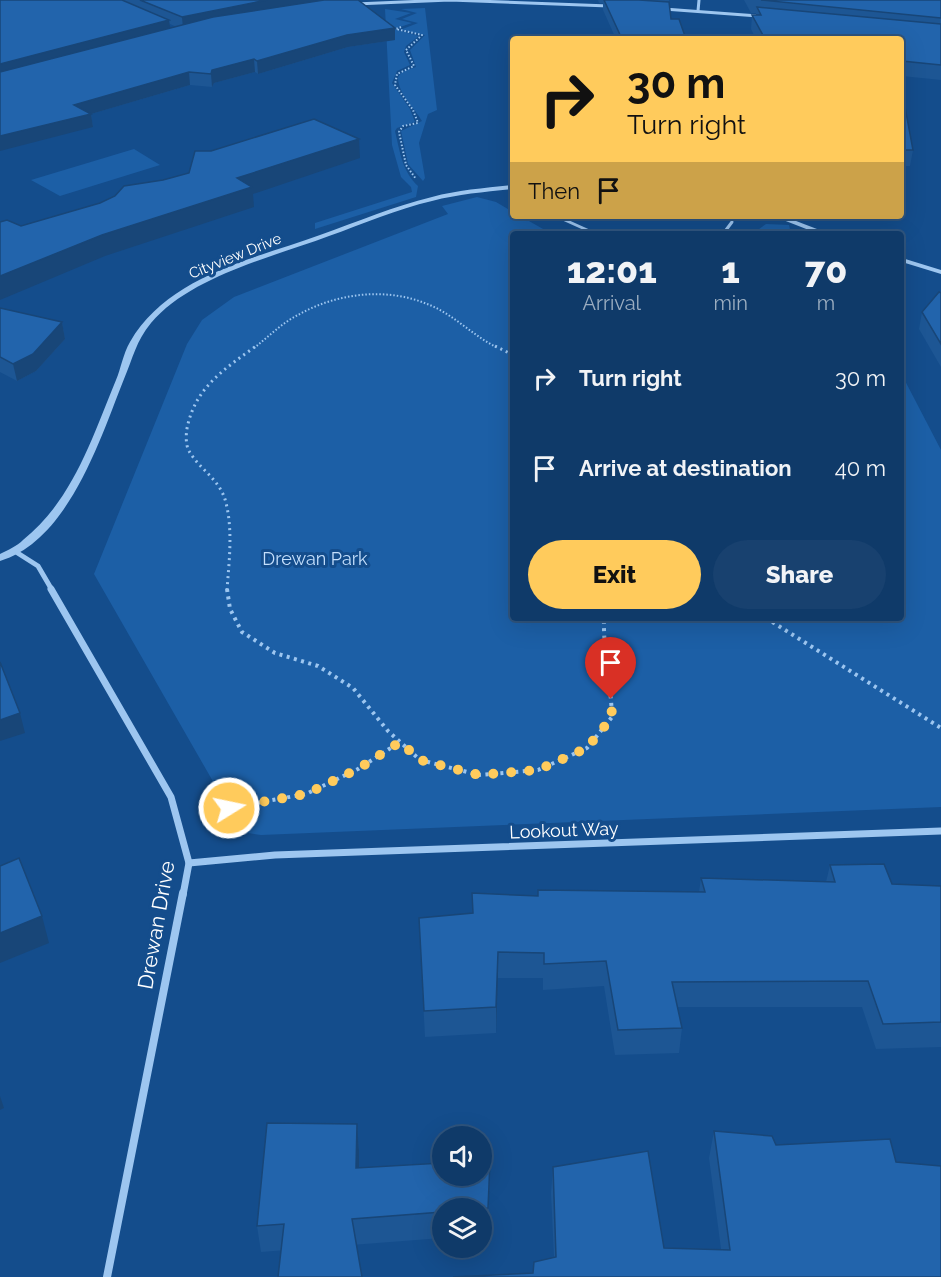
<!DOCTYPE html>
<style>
:root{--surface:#0f3a69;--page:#18416f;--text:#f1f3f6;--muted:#9badc0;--line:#2f547d;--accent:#ffcb5c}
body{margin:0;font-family:Raleway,sans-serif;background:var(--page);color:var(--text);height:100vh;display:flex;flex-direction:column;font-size:22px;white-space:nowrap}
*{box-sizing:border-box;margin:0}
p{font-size:20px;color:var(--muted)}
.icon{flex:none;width:33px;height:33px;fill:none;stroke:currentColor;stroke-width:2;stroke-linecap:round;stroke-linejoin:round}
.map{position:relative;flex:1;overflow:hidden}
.side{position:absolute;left:510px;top:231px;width:394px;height:390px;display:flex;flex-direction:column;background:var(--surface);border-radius:6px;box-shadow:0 6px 24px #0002,0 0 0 2px var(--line)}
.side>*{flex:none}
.guide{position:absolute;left:510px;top:36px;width:394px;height:183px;border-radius:6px;box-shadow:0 6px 24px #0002,0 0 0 2px var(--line);background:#ffcb5c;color:#111;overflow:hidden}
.fabs{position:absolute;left:432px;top:1126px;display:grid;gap:12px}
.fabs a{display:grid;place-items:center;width:60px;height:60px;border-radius:50%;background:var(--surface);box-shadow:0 6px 24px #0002,0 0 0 2px var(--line);font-size:30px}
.pin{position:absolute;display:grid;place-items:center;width:51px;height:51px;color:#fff;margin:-62px -26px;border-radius:50% 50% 50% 0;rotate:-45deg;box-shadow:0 0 6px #0007}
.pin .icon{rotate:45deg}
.me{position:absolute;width:66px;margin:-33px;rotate:80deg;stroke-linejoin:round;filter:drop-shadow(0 0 4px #0008)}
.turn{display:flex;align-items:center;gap:21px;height:126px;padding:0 18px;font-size:27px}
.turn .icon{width:78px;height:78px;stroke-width:2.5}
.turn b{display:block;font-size:42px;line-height:51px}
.then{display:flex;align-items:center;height:57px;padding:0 18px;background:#0003;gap:12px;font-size:22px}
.eta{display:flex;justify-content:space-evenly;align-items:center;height:102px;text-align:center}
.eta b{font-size:36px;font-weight:800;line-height:42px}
.cta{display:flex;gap:12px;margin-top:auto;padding:12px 18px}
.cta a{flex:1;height:69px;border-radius:36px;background:var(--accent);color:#111;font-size:24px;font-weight:800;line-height:69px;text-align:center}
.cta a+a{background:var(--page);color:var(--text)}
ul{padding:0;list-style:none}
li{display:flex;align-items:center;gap:18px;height:90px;padding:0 18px}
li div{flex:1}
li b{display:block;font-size:22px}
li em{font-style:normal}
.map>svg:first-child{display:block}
.green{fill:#1c5fa6}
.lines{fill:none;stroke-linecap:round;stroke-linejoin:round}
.path-far2{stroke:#9dc6f0;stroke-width:2;stroke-dasharray:1.5 2;stroke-linecap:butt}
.path-far1{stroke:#9dc6f0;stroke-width:3;stroke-dasharray:2 4;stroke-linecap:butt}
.path{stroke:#9dc6f0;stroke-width:4;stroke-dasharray:3 4.5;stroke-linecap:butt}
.service{stroke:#9dc6f0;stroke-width:3}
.minor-far3{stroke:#9dc6f0;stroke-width:3}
.minor-far2{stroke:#9dc6f0;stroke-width:5}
.minor-far1{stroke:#9dc6f0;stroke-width:7}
.minor{stroke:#9dc6f0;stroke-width:8}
.tertiary{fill:#9dc6f0;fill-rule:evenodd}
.wall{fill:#1d5694;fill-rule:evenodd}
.shaded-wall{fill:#184678}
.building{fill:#2264ac;stroke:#184678;stroke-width:1.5}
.route{stroke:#ffcb5c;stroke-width:10;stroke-dasharray:0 18}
.labels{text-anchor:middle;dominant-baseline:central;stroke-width:6;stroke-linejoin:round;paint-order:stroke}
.far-street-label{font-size:15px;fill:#fff;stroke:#144d8c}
.park-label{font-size:18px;fill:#c4dffc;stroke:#144d8c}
.street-label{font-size:18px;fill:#fff;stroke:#144d8c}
.near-street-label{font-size:21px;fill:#fff;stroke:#144d8c}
</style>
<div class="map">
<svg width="941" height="1277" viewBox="0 0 941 1277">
<rect width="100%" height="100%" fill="#144d8c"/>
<g class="green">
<path d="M425,8L437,110L428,114L419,143L425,178L423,181L408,164L401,131L422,121C414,107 398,94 398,77L402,72L416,67L410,50L425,35L400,30L418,23L402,19L417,13L401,9Z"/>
<path d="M385,9L411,13L395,19L412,23L394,29L419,36L406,46L404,52L410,65L397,71L392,83L410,109L415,122L397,128L395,131C400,152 402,171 418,186L416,197L315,229V223L412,192L411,187L401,177L392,145Z"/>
<polygon points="134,149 160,165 60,196 31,180"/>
<polygon points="477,197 496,202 513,212 513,216 520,216 552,234 513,234 513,618 902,618 902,375 941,450 941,807 261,835 242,832 94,574 187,344 202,320 234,297 448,214 442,206"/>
<polygon points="766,224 789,225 791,234 752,234"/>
</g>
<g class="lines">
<g class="path-far2">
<polyline points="401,27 396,29 422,35 406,50 414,66 397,74 395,85 413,110 418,123 403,126 399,132 406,165 416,179"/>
<path d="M254,348C268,337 282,323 298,315C336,293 387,287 427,304C452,313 473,336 498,348"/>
</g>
<g class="path-far1">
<polyline points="495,346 513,355"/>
<path d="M227,590C229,562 233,531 226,503C221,480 199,469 189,451C185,444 186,431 188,424C197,386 226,368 256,346"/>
</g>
<g class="path">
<path d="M227,589L230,609L242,632L275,653L318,666L353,688L388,731L420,760L479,775L538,770L587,748L612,717C611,684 603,651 604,618"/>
<polyline points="766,618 941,728"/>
<polyline points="206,812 306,794 358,769 400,742"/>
</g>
<g class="service">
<polyline points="556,216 596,234"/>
<polyline points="723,234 732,222"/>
</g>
<g class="minor-far3">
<polyline points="355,4 450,0 609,6"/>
<polyline points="664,9 758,16"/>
<polyline points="698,11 699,0"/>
</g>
<polyline class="minor-far2" points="16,552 38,566 52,590"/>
<g class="minor-far1">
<polyline points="51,589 171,797 189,863 183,895"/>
<polyline points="189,863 275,855 941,831"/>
</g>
<polyline class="minor" points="107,1277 183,893"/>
<g class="tertiary">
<path d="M513,185V189C486,192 459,194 432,201C397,209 363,224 329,236C273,257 191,276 151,323C136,341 133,358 124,379C100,439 69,540 0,561V554C8,550 17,546 23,540C73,500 92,438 116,380C121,368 123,354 130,342C168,276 254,259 320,235C357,222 394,206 432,197C458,190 486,188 513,185Z"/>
<polygon points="773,216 783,216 830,234 819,234"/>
<polygon points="902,258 941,270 941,274 902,262"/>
</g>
</g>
<g class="wall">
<path d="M0,0H358L395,28V40L348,47L258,74L255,72L214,83L212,87L190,85L91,114L93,127ZM170,24L177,27L170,28Z"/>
<polygon points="598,0 669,0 671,19 686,39 616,39 603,10 603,3 599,3"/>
<polygon points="744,0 941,0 941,80 902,76 902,39 756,39 751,29 752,15 756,15 756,13 751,13"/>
<polygon points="902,91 913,150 910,166 902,166"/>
<polygon points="941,293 941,367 919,329 922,312"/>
<polygon points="0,308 62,322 65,339 36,371 17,381 0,372"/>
<polygon points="830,865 892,884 941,886 941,1047 876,1049 862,1007 677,1007 682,1028 679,1053 615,1055 604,986 543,990 543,978 498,978 496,1033 425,1037 420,943 472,913 472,893 538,896 699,892 701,878 826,882"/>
<polygon points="357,1124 359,1151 359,1168 490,1161 488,1235 482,1235 482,1209 442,1209 442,1238 261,1252 257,1226"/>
<polygon points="714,1131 776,1145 896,1162 941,1277 533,1273 554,1257 551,1193 553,1167 664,1248 721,1249 709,1158"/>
</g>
<g class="shaded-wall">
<polygon points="267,0 345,0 183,29 182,17"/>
<polygon points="169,20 171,32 0,78 0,64"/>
<polygon points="395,28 395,40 348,47 258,74 257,61 347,35"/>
<polygon points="254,59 255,72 214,83 212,87 211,74 212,70"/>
<polygon points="189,72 190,85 91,114 93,127 0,151 0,136 74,105"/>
<polygon points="359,139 360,158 253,194 254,207 105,256 0,300 0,276 237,178"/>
<polygon points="62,322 65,339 36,371 17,381 13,364"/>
<polygon points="20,713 25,733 0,741 0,720"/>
<polygon points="42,916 49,943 0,963 0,933"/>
<polygon points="498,952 498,978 496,1033 496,1007"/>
<polygon points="0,1096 4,1108 0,1110"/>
<polygon points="357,1124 359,1151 359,1195 356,1168"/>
</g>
<g class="building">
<polygon points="0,0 122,0 169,20 0,64"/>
<polygon points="140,0 267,0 182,17"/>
<polygon points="324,0 358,0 395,28 347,35 257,61 254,59 212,70 211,74 189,72 74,105 91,114 0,136 0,72 213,17"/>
<polygon points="604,0 639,0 669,2 671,19 679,19 686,39 622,39"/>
<polygon points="761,0 941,0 941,18"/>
<polygon points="757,7 941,24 941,65 902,61 902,39 765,39 752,15 761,15"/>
<polygon points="902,91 913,150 902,150"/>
<polygon points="314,119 359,139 237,178 252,187 102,235 0,276 0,222 7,220 21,226 100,203 115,196 124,186 163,180 189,173 195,151 211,151"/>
<polygon points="939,292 941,293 941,344 922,312"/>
<polygon points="0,308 62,322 33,354 13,364 0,357"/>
<polygon points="0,662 20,713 0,720"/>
<polygon points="19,858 42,916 0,933 0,866"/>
<polygon points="884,864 892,884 941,886 941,1022 883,1024 868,981 672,982 682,1028 618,1030 606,961 544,964 544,953 498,952 496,1007 424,1011 419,918 473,913 472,893 538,896 538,890 705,892 701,878 835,882 830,865"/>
<polygon points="267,1123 357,1124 356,1168 442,1163 442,1176 482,1176 482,1161 490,1161 488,1208 442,1209 442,1212 352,1219 362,1277 278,1277 284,1224 257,1226"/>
<polygon points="714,1131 772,1136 776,1145 890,1139 896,1162 941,1166 941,1277 453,1277 533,1273 534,1262 556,1257 553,1167 648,1151 664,1248 730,1250"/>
</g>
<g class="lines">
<polyline class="route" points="229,808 306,794 358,769 400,742 420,760 479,775 538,770 587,748 612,717 611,699"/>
</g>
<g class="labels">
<g class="far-street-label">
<text transform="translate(235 256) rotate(-22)">Cityview Drive</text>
</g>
<g class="park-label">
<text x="315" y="558">Drewan Park</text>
</g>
<g class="street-label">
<text transform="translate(564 830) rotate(-2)">Lookout Way</text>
</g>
<g class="near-street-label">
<text transform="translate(156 925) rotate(-80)">Drewan Drive</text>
</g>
</g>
</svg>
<div class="fabs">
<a><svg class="icon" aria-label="sound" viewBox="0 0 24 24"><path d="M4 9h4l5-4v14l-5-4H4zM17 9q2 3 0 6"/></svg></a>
<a><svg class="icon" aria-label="layers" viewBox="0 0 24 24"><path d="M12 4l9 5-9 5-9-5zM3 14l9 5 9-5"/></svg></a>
</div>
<div class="pin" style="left:611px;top:699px;background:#d93025"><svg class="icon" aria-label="arrive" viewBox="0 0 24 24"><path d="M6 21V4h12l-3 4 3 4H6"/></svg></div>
<svg class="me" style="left:229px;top:808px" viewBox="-20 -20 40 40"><circle r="17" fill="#ffcb5c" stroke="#fff" stroke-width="3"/><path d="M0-11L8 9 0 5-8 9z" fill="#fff"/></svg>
<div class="guide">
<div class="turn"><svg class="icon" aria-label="right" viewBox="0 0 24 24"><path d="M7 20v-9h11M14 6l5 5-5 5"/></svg><div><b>30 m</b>Turn right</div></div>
<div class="then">Then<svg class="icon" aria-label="arrive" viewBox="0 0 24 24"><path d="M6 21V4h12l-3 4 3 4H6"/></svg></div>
</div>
<section class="side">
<div class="eta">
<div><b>12:01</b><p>Arrival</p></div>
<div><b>1</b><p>min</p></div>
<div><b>70</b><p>m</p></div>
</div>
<ul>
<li><svg class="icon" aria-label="right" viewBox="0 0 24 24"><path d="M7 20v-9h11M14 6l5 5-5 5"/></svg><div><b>Turn right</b></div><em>30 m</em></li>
<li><svg class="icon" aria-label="arrive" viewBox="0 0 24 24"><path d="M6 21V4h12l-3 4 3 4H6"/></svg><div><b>Arrive at destination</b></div><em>40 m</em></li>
</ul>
<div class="cta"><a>Exit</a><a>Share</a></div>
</section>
</div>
